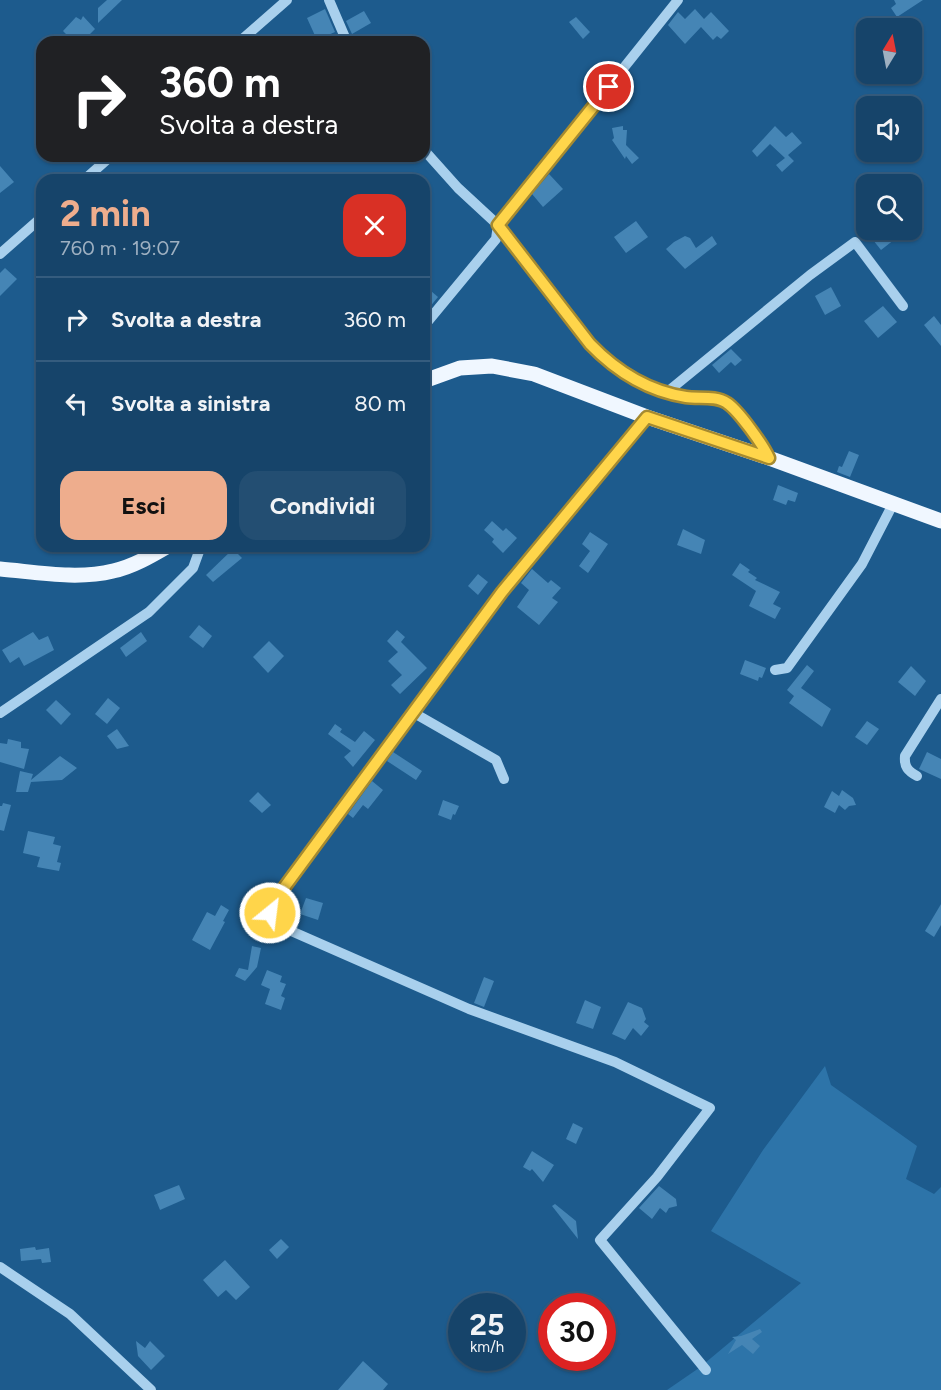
<!DOCTYPE html>
<html lang="it">
<meta charset="utf-8">
<style>
:root{--surface:#16446a;--page:#234e72;--text:#f1f3f6;--muted:#9eb0c1;--line:#355c7e;--accent:#eead8d}
body{margin:0;font-family:Figtree,sans-serif;background:var(--page);color:var(--text);height:100vh;display:flex;flex-direction:column;font-size:22px;white-space:nowrap}
*{box-sizing:border-box;margin:0}
p{font-size:20px;color:var(--muted)}
.icon{flex:none;width:33px;height:33px;fill:none;stroke:currentColor;stroke-width:2;stroke-linecap:round;stroke-linejoin:round}
.map{position:relative;flex:1;overflow:hidden}
.side{position:absolute;left:36px;top:174px;width:394px;height:378px;display:flex;flex-direction:column;background:var(--surface);border-radius:18px;box-shadow:0 2px 4px #0004,0 0 0 2px var(--line)}
.side>*{flex:none}
.banner{position:absolute;left:36px;top:36px;width:394px;height:126px;border-radius:18px;box-shadow:0 2px 4px #0004,0 0 0 2px var(--line);background:#202124;color:#fff;overflow:hidden}
.needle{width:39px;rotate:10deg}
.controls{position:absolute;left:856px;top:18px;display:grid;gap:12px}
.controls a{display:grid;place-items:center;width:66px;height:66px;border-radius:12px;background:var(--surface);box-shadow:0 2px 4px #0004,0 0 0 2px var(--line);font-size:30px}
.speed{position:absolute;left:448px;top:1293px;display:flex;gap:12px;font-size:30px;font-weight:700;text-align:center}
.speed>*{display:grid;place-content:center;width:78px;height:78px;border-radius:50%;background:var(--surface);box-shadow:0 2px 4px #0004,0 0 0 2px var(--line);line-height:1}
.speed small{font-size:15px;font-weight:400}
.speed .limit{border:9px solid #d22;background:#fff;color:#111}
.pin{position:absolute;display:grid;place-items:center;width:51px;height:51px;color:#fff;margin:-26px;border:3px solid #fff;border-radius:50%;box-shadow:0 2px 6px #0007}
.me{position:absolute;width:66px;margin:-33px;rotate:29deg;stroke-linejoin:round;filter:drop-shadow(0 0 4px #0008)}
.turn{display:flex;align-items:center;gap:21px;height:126px;padding:0 24px;font-size:27px}
.turn .icon{width:78px;height:78px;stroke-width:2.5}
.turn b{display:block;font-size:42px;line-height:51px}
.round{display:grid;place-items:center;flex:none;width:63px;height:63px;border-radius:18px;background:var(--page)}
.head{display:flex;align-items:center;justify-content:space-between;height:102px;padding:0 24px}
h1{font-size:36px;font-weight:700;line-height:45px;color:var(--accent)}
.button{display:flex;gap:12px;margin-top:auto;padding:12px 24px}
.button a{flex:1;height:69px;border-radius:18px;background:var(--accent);color:#111;font-size:24px;font-weight:700;line-height:69px;text-align:center}
.button a+a{background:var(--page);color:var(--text)}
ul{padding:0;list-style:none}
li{display:flex;align-items:center;gap:18px;height:84px;padding:0 24px;border-top:2px solid var(--line)}
li div{flex:1}
li b{display:block;font-size:22px}
li em{font-style:normal}
.map>svg:first-child{display:block}
.green{fill:#2d74a9}
.building{fill:#4585b5}
.lines{fill:none;stroke-linecap:round;stroke-linejoin:round}
.minor{stroke:#a9d0ed;stroke-width:10}
.major{stroke:#f0f7ff;stroke-width:15}
.route-casing{stroke:#a68a30;stroke-width:15}
.route{stroke:#ffd54a;stroke-width:10}
</style>
<div class="map">
<svg width="941" height="1390" viewBox="0 0 941 1390">
<rect width="100%" height="100%" fill="#1d5b8d"/>
<polygon class="green" points="825,1066 831,1085 917,1146 906,1179 934,1194 941,1187 941,1390 667,1390 699,1368 801,1283 711,1231 763,1150"/>
<g class="building">
<polygon points="107,0 122,0 98,23 98,8"/>
<polygon points="894,0 923,0 897,17 891,8 896,4"/>
<polygon points="325,9 335,32 317,40 307,18"/>
<polygon points="695,9 704,19 711,12 729,31 721,39 717,36 713,40 701,27 685,44 668,25 678,12 685,19"/>
<polygon points="364,11 371,23 352,34 346,21"/>
<polygon points="83,16 95,29 82,42 74,42 63,31 76,17 81,20"/>
<polygon points="576,17 590,32 583,39 569,22"/>
<polygon points="623,126 623,130 627,130 626,145 639,158 632,164 626,156 625,159 612,140 614,138 612,128"/>
<polygon points="775,126 786,137 792,132 802,143 788,155 794,161 782,172 776,165 785,158 770,144 757,157 752,151"/>
<polygon points="0,166 14,182 0,193"/>
<polygon points="549,174 563,189 543,207 532,194"/>
<polygon points="636,221 648,237 626,253 614,237"/>
<polygon points="876,230 894,230 899,236 881,250 869,235"/>
<polygon points="685,236 690,238 696,248 712,236 717,244 685,269 666,249 674,242"/>
<polygon points="5,268 17,279 0,296 0,273"/>
<polygon points="424,285 438,297 424,314"/>
<polygon points="831,287 841,306 825,315 815,296"/>
<polygon points="883,306 897,322 878,338 864,321"/>
<polygon points="934,316 941,325 941,346 924,325"/>
<polygon points="731,349 742,360 735,366 731,362 719,373 712,365"/>
<polygon points="849,451 859,455 850,477 837,472 839,466 842,467"/>
<polygon points="778,485 798,493 795,502 788,500 786,505 773,500"/>
<polygon points="492,521 503,531 506,528 517,538 503,553 492,542 494,539 484,530"/>
<polygon points="683,529 705,540 701,554 677,545"/>
<polygon points="590,532 608,544 588,573 579,566 590,551 582,544"/>
<polygon points="233,549 242,558 213,582 206,575"/>
<polygon points="740,563 750,570 748,572 757,578 755,580 780,592 773,604 781,608 775,619 749,606 756,591 732,575"/>
<polygon points="532,569 548,583 551,580 561,588 552,598 558,602 539,625 517,607 529,590 521,583"/>
<polygon points="478,574 488,582 478,595 468,586"/>
<polygon points="199,625 212,636 203,648 189,637"/>
<polygon points="397,630 405,637 401,642 427,668 400,694 391,685 402,675 388,661 398,652 387,641"/>
<polygon points="33,632 39,640 48,636 54,650 24,666 19,657 10,663 2,650"/>
<polygon points="141,632 147,641 126,657 120,648"/>
<polygon points="269,641 284,656 268,673 253,657"/>
<polygon points="745,660 766,668 762,678 759,677 758,681 740,674"/>
<polygon points="807,665 814,671 801,688 831,709 822,727 789,703 794,696 787,690"/>
<polygon points="911,666 926,681 915,696 898,682"/>
<polygon points="108,698 120,708 107,724 95,714"/>
<polygon points="56,700 71,714 61,725 46,710"/>
<polygon points="867,721 879,729 867,745 855,737"/>
<polygon points="335,724 342,729 340,732 355,742 364,731 375,740 353,767 344,757 351,751 328,734"/>
<polygon points="117,729 129,746 117,749 107,736"/>
<polygon points="8,739 21,742 21,748 29,749 24,769 0,762 0,743 7,744"/>
<polygon points="393,752 422,771 416,780 387,761"/>
<polygon points="927,752 941,759 941,779 919,769"/>
<polygon points="60,756 77,768 62,780 31,782 28,792 16,792 20,771 33,774 31,780"/>
<polygon points="372,781 383,790 368,809 363,805 353,818 348,814"/>
<polygon points="842,790 853,798 856,805 849,806 845,810 839,805 835,813 824,807 832,791 839,796"/>
<polygon points="258,792 271,805 262,813 249,801"/>
<polygon points="443,800 459,806 455,815 453,814 451,820 438,815"/>
<polygon points="3,803 11,805 4,831 0,830 0,806 2,806"/>
<polygon points="28,831 55,837 53,844 61,846 57,862 61,863 59,871 37,867 40,857 23,853"/>
<polygon points="306,898 323,903 318,920 300,914"/>
<polygon points="941,904 941,925 934,937 925,931"/>
<polygon points="221,905 229,910 223,921 225,922 210,950 192,940 207,912 215,916"/>
<polygon points="252,946 261,948 257,967 245,981 235,976 239,968 248,970"/>
<polygon points="267,970 282,976 280,982 286,984 281,996 285,998 281,1010 265,1004 270,989 261,985"/>
<polygon points="484,977 494,981 484,1007 474,1003"/>
<polygon points="585,1000 601,1007 593,1029 576,1023"/>
<polygon points="628,1002 642,1008 646,1019 644,1022 649,1026 641,1036 633,1028 625,1040 612,1034"/>
<polygon points="573,1123 583,1128 576,1144 566,1139"/>
<polygon points="532,1151 554,1165 543,1182 532,1169 530,1171 523,1167"/>
<polygon points="179,1185 185,1199 160,1210 154,1195"/>
<polygon points="659,1186 676,1199 677,1206 669,1208 666,1213 660,1208 652,1219 639,1208"/>
<polygon points="555,1204 576,1221 578,1239 552,1206"/>
<polygon points="281,1239 289,1247 277,1259 269,1250"/>
<polygon points="35,1247 36,1250 49,1248 51,1262 42,1263 41,1259 21,1261 20,1249"/>
<polygon points="225,1260 250,1287 236,1300 226,1290 218,1297 203,1280"/>
<polygon points="760,1329 762,1332 752,1339 760,1346 753,1354 742,1345 728,1354 736,1340 732,1337 741,1336"/>
<polygon points="136,1341 145,1348 150,1341 165,1356 151,1370 138,1356"/>
<polygon points="363,1361 388,1384 383,1390 338,1390"/>
</g>
<g class="lines">
<g class="minor">
<polyline points="329,0 347,42"/>
<polyline points="239,42 287,0"/>
<path d="M424,150L458,188L498,225L590,344C616,371 647,391 686,397C698,399 716,395 727,403C739,410 763,445 769,458"/>
<polyline points="84,180 111,156"/>
<polyline points="0,254 42,217"/>
<polyline points="424,326 496,239 498,225 678,0"/>
<polyline points="666,393 810,275 855,242 903,306"/>
<path d="M647,417L502,592L272,904C270,916 272,921 282,927L469,1009L615,1062L710,1108L657,1177L600,1240L706,1370"/>
<polyline points="775,670 787,668 862,564 893,504"/>
<polyline points="0,713 149,612 193,568 201,546"/>
<polyline points="414,713 496,760 504,779"/>
<path d="M917,776C908,771 904,767 905,756L941,699"/>
<polyline points="0,1267 70,1314 151,1390"/>
</g>
<g class="major">
<polyline points="424,381 460,368 492,366 534,374 647,417 769,458 941,521"/>
<path d="M0,569C36,572 77,580 113,571C132,567 151,556 168,546"/>
</g>
</g>
<g class="lines">
<defs>
<path id="route" d="M270,913L272,904L502,592L647,417L769,458C763,445 739,411 727,403C716,395 698,399 686,397C647,391 616,371 590,344L498,225L609,87"/>
</defs>
<use href="#route" class="route-casing"/>
<use href="#route" class="route"/>
</g>
</svg>
<div class="controls">
<a><svg class="needle" viewBox="-14 -14 28 28"><path d="M0-13l5 13h-10z" fill="#e53935"/><path d="M0 13l5-13h-10z" fill="#9eb0c1"/></svg></a>
<a><svg class="icon" aria-label="sound" viewBox="0 0 24 24"><path d="M4 9h4l5-4v14l-5-4H4zM17 9q2 3 0 6"/></svg></a>
<a><svg class="icon" aria-label="search" viewBox="0 0 24 24"><circle cx="10" cy="10" r="6"/><path d="M15 15l6 6"/></svg></a>
</div>
<div class="speed"><div>25<small>km/h</small></div><div class="limit">30</div></div>
<div class="pin" style="left:609px;top:87px;background:#d93025"><svg class="icon" aria-label="arrive" viewBox="0 0 24 24"><path d="M6 21V4h12l-3 4 3 4H6"/></svg></div>
<svg class="me" style="left:270px;top:913px" viewBox="-20 -20 40 40"><circle r="17" fill="#ffd54a" stroke="#fff" stroke-width="3"/><path d="M0-11L8 9 0 5-8 9z" fill="#fff"/></svg>
<div class="banner">
<div class="turn"><svg class="icon" aria-label="right" viewBox="0 0 24 24"><path d="M7 20v-9h11M14 6l5 5-5 5"/></svg><div><b>360 m</b>Svolta a destra</div></div>
</div>
<section class="side">
<div class="head"><div><h1>2 min</h1><p>760 m · 19:07</p></div><a class="round" style="background:#d93025;color:#fff"><svg class="icon" aria-label="close" viewBox="0 0 24 24"><path d="M6 6l12 12M18 6L6 18"/></svg></a></div>
<ul>
<li><svg class="icon" aria-label="right" viewBox="0 0 24 24"><path d="M7 20v-9h11M14 6l5 5-5 5"/></svg><div><b>Svolta a destra</b></div><em>360 m</em></li>
<li><svg class="icon" aria-label="left" viewBox="0 0 24 24"><path d="M17 20v-9H6M10 6l-5 5 5 5"/></svg><div><b>Svolta a sinistra</b></div><em>80 m</em></li>
</ul>
<div class="button"><a>Esci</a><a>Condividi</a></div>
</section>
</div>
